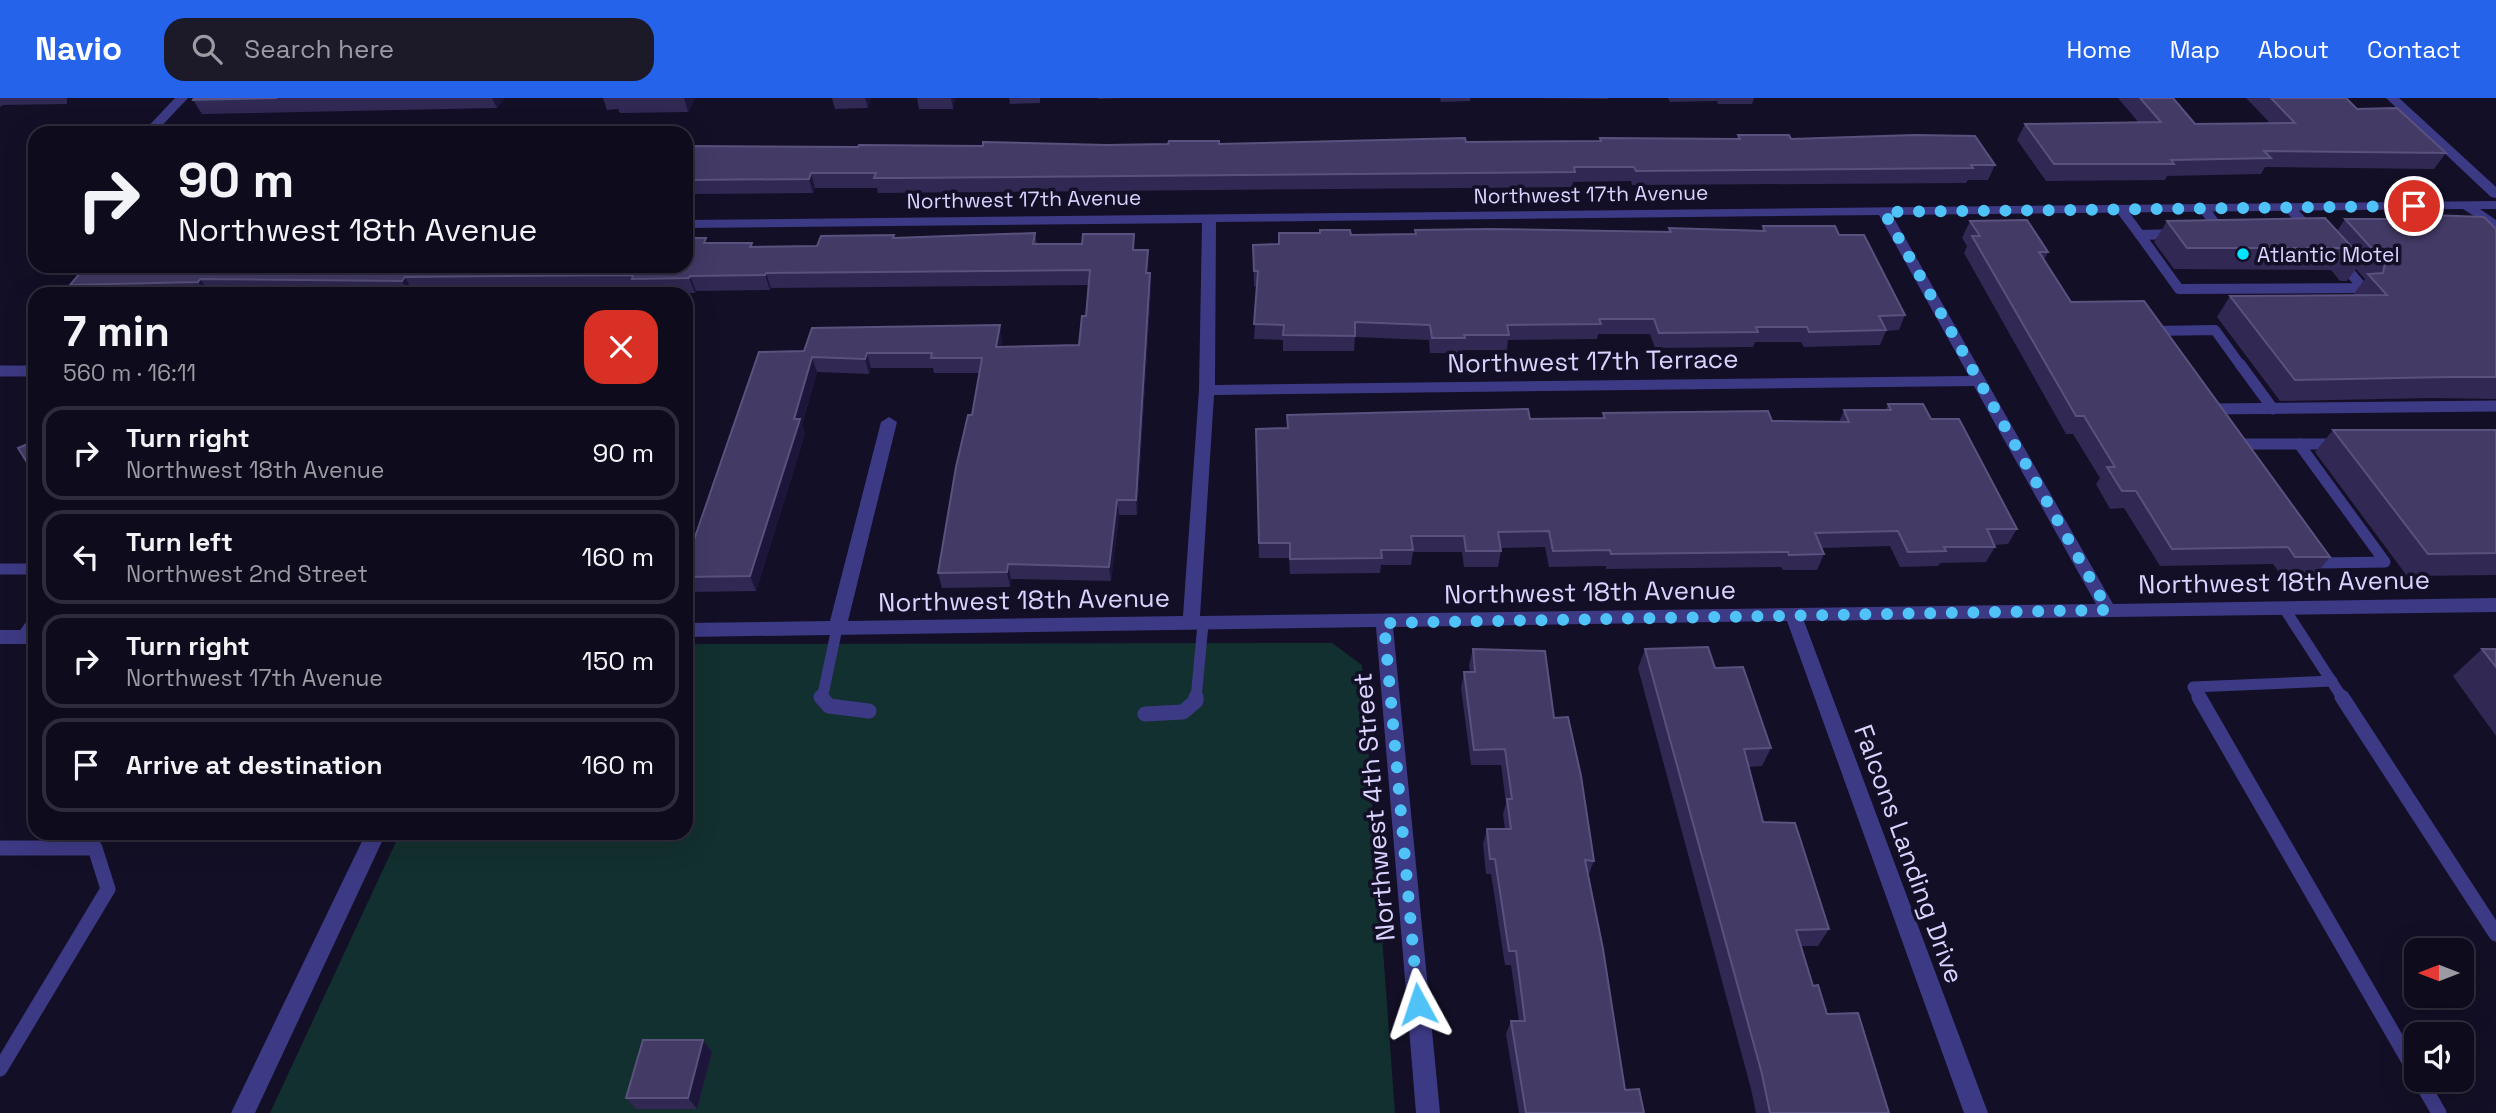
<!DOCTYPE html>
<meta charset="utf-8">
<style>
:root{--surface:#0e0b1c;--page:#1c1929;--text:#f1f3f6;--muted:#9b9ba3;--line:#2e2b3b;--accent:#2563eb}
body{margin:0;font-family:"Space Grotesk",sans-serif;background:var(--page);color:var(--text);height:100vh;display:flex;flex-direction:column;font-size:26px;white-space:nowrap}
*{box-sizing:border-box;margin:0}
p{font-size:23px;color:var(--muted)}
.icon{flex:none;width:38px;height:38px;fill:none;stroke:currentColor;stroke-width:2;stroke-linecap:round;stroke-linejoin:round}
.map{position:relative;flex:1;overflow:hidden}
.side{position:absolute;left:28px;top:189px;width:665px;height:553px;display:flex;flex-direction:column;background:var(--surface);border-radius:21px;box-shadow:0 7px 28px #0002,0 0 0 2px var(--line)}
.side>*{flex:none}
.guide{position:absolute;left:28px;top:28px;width:665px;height:147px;border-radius:21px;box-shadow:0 7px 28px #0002,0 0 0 2px var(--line);background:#0e0b1c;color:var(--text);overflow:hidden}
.needle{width:46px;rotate:270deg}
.buttons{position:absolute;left:2404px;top:840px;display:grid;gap:14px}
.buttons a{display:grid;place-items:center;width:70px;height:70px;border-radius:14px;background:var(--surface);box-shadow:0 7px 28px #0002,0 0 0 2px var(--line);font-size:35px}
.pin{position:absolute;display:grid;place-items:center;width:60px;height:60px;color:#fff;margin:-30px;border:4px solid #fff;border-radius:50%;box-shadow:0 2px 7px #0007}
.me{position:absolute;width:77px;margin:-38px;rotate:355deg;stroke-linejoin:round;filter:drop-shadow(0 0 5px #0008)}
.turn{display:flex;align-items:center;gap:24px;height:147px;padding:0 35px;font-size:32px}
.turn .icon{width:91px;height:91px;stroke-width:2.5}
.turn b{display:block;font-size:49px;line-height:60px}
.round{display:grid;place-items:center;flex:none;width:74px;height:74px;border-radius:21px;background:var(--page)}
.summary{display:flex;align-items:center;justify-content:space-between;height:119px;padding:0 35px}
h1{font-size:42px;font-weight:600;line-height:52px}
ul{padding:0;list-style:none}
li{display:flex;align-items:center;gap:21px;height:94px;margin:0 14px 10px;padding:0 21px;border:4px solid var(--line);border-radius:21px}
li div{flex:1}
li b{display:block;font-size:26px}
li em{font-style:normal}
header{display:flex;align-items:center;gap:42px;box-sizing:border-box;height:98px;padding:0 35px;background:var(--accent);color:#fff}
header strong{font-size:33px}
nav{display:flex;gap:38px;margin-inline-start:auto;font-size:24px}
.search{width:490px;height:63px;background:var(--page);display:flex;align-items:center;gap:18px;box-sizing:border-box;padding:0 24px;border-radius:21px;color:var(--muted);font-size:26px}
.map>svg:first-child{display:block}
.green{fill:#12302f}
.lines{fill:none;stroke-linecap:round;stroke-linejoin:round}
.service-far2{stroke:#3d3a85;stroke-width:10}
.service-far1{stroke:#3d3a85;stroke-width:11}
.service{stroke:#3d3a85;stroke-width:15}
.minor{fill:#3d3a85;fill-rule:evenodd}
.wall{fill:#312854}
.shaded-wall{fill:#1d163a}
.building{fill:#433a66;stroke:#5a527e;stroke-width:2}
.route{stroke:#4fc3f7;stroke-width:12;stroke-dasharray:0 21.6}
.poi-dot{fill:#00e5ff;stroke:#130f26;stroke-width:2.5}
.labels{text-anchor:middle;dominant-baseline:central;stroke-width:7;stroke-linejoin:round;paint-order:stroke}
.far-street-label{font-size:21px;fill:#d9d4ff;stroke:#130f26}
.far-poi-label{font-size:21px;fill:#d9d4ff;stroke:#130f26;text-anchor:start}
.street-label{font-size:26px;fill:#d9d4ff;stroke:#130f26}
</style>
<header>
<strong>Navio</strong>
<div class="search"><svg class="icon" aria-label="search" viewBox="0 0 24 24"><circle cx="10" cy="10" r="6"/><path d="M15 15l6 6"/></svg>Search here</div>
<nav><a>Home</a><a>Map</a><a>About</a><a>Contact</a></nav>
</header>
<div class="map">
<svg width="2496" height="1015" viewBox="0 0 2496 1015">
<rect width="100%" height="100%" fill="#130f26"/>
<polygon class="green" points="1332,545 1362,567 1395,1015 270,1015 400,735 686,735 686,546"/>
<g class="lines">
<g class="service-far2">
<polyline points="2289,110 2310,131"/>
<polyline points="2205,112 2221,134"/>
<polyline points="2122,113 2140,137 2175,136"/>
<polyline points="2140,137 2179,191 2363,190 2342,165"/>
<polyline points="2157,236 2154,233 2215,232 2241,268"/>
</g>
<g class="service-far1">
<polyline points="2240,266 2273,311"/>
<polyline points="0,273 35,273"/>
<polyline points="2210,311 2496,308"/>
<polyline points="2299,346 2385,464 2322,465 2315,455"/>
<polyline points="2239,349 2237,346 2338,346"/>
<polyline points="0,471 35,471"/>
<polyline points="2284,510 2343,601"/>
<polyline points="22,539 35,521"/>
<polyline points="822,601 837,530"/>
<polyline points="1196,601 1203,526"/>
<polyline points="2200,601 2193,589 2332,583"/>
</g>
<g class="service">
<polyline points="821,599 829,608 869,613"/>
<polyline points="2199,599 2417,977"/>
<polyline points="2342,599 2496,836"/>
<polyline points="1145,616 1183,614 1196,603 1196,599"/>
<polyline points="0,750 95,750 108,791 0,971"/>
<polyline points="2420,982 2439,1015"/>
</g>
<g class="minor">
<polygon points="175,0 188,0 155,35 142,35"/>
<polygon points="2386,0 2399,0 2496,89 2496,100 2491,99"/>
<path d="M2496,103V111H2480L2496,122V132L2463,111L1892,117L2113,506L2496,500V514L1804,523L1988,1015H1964L1787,523L1393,529L1440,1015H1416L1376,529L686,539V525L830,523L881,324L889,319L897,324L848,523L1183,518L1199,292L1202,125L686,130V122ZM1879,117L1969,278L1215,287L1216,124ZM1974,288L2096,506L1200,518L1214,297Z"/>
<rect x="0" y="532" width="35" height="14"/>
<polygon points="366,735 386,735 255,1015 231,1015"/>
</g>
</g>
<g class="wall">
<polygon points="0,0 67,0 67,6 3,7 0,9"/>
<polygon points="194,0 504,0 497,10 202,16 193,2"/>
<polygon points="603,0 695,0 688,14 620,15 618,11 607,12"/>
<polygon points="832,0 871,0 868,10 835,11"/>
<polygon points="917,0 955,0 953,11 919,11"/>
<polygon points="1009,0 1040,0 1040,5 1010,6"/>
<polygon points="1098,0 1123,0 1098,1"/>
<polygon points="1440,0 1470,0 1470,3 1441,4"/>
<polygon points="1533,0 1608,0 1608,1"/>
<polygon points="1668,0 1754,0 1752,6 1718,6 1717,3 1670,4"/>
<polygon points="2118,0 2173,0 2195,26 2270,25 2246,0 2346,0 2357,11 2446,55 2434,71 2265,69 2261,76 2167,78 2165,82 2046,83 2017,42 2025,26 2139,25"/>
<polygon points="1738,37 1791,41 1995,67 1988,82 1968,82 1966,85 1632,87 1631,83 1573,84 1572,89 878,95 877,90 815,90 813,95 686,96 686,48 858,49 1599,43 1600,40 1737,41"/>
<polygon points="2392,118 2496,131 2496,301 2431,300 2280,303 2217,219 2230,198 2353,197 2365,181 2356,171 2347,183 2340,183 2331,172 2174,171 2154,144 2167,123 2337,133 2345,121 2390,121"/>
<polygon points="1970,123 2048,154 2044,162 2071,204 2330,459 2316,476 2280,476 2273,466 2160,468 2124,410 2110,411 2096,386 2100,380 2073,336 2066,336 1964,155 1967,148 1962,140"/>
<polygon points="1763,128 1839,137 1905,217 1899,232 1886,233 1880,247 1804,249 1801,244 1755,244 1753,249 1655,250 1650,236 1598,236 1597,241 1508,242 1507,252 1463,252 1462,255 1430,255 1429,242 1355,239 1354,253 1283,253 1283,242 1254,241 1257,188 1254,188 1253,147 1278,146 1279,135 1351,137 1415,136 1415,132 1668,134 1669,130 1762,132"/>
<polygon points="1035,135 1037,146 1148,152 1148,175 1150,175 1151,190 1137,417 1119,417 1111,483 1011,481 1010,489 942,490 938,475 972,317 979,275 934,275 933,270 871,270 869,276 817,274 802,327 805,336 756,493 688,494 686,489 686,465 804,253 1002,242 1001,249 1079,247 1086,218 1088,187 771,190 770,192 696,193 695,195 638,196 636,192 413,194 412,196 77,196 70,187 708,145 752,145 753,149 817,148 895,140"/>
<polygon points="1888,306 1931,321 2017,431 2008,446 1994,447 1995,449 1986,464 1940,465 1938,468 1900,469 1890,448 1822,450 1824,456 1817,472 1783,472 1781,469 1606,471 1606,468 1549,469 1545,449 1501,450 1501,453 1498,469 1464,469 1462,454 1413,454 1411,467 1381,467 1380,475 1290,476 1289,460 1259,460 1256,346 1287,330 1287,317 1530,321 1602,320 1603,315 1772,323 1839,324 1844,312 1886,312"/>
<polygon points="2333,332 2496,332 2496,477 2407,478 2315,354"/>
<polygon points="1473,551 1554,620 1594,763 1588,778 1625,992 1644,1015 1519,1015 1506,936 1511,923 1519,923 1511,867 1505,867 1491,776 1486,776 1483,746 1487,731 1505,731 1503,716 1506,705 1501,667 1471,667 1461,590 1464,574 1470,574 1469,567"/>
<polygon points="1645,551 1715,570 1771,650 1762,668 1748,669 1763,724 1829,831 1818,848 1801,848 1813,888 1827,916 1889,1015 1756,1015 1751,991 1638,570"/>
<polygon points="2482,551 2496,551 2496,638 2453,578"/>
<polygon points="703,942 712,954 697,1011 636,1011 626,1000"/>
</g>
<g class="shaded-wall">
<polygon points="492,0 504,0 497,10"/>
<polygon points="684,0 695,0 688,14"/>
<polygon points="865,0 871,0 868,10"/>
<polygon points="951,0 955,0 953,11"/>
<polygon points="811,75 815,90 813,95 809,81"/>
<polygon points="1148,152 1149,167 1147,190 1146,175"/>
<polygon points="766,175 771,190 770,192 765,177"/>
<polygon points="1150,175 1151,190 1137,417 1136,402"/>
<polygon points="690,178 696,193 695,195 689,180"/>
<polygon points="405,179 413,194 412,196 410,196 402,183"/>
<polygon points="200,181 211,196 207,196 198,184"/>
<polygon points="1000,227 1002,242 999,264 996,249"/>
<polygon points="867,255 871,270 869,276 865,261"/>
<polygon points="812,259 817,274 802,327 805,336 756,493 750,478"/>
<polygon points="1117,402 1119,417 1111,483 1109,469"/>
<polygon points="1008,466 1011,481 1010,489 1007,474"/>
<polygon points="703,942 712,954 697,1011 688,1000"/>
</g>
<g class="building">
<polygon points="194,0 277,0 193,2"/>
<polygon points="2140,0 2173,0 2195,26 2295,25 2271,0 2346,0 2357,11 2397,10 2446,55 2264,53 2271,60 2171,62 2174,66 2054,66 2025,26 2161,24"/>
<polygon points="1738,37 1789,37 1791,41 1914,37 1975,38 1995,67 1971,67 1973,70 1636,73 1634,69 1574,69 1575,74 901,80 874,80 876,75 811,75 809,81 686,82 686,48 858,49 859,47 983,48 983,44 1106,47 1168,46 1169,43 1219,43 1219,46 1465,40 1466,44 1601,43 1600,40 1740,41"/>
<polygon points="2430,117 2484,119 2496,131 2496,279 2449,279 2295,282 2230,198 2387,197 2368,176 2383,175 2385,165 2345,121 2395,121 2392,118"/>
<polygon points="2325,120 2363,161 2356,161 2346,150 2187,150 2167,123"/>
<polygon points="2027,122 2048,154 2039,154 2071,204 2144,203 2330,459 2295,459 2288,449 2172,451 2136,393 2122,393 2107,369 2115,369 2084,318 2076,318 1972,138 1980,138 1970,123"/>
<polygon points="1763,128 1835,128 1839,137 1864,137 1905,217 1879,218 1886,232 1809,234 1807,229 1756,229 1758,234 1659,235 1654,221 1599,221 1601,226 1507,227 1509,237 1464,237 1465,240 1432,240 1430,227 1355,224 1355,238 1283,237 1284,227 1254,226 1258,173 1254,173 1253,147 1279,146 1279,135 1320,135 1320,132 1350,132 1351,137 1416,136 1415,132 1489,131 1671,134 1669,130 1765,133"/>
<polygon points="1035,135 1033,146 1082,146 1083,136 1134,136 1133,152 1148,152 1146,175 1150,175 1136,402 1117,402 1109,469 1008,466 1007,474 938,475 956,369 968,317 972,317 982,260 931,260 932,255 867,255 865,261 812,259 794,321 800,321 750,478 686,479 686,465 759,254 804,253 812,230 1000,227 996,249 1079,247 1082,218 1086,218 1090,172 766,175 765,177 690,178 689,180 632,181 633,177 405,179 402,183 200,181 198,184 70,187 86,168 686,168 686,140 706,140 704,145 752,145 750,149 817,148 821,138 894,137 893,140"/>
<polygon points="1888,306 1923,306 1931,321 1959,321 2017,431 1987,431 1995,449 1944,449 1946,453 1908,454 1898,433 1815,435 1824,456 1789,457 1788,454 1611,456 1610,452 1553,453 1549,433 1498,434 1501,453 1466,453 1464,438 1411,438 1413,452 1381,452 1382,460 1290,461 1290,445 1259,445 1256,331 1288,330 1287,317 1528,311 1530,321 1605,320 1603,315 1768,313 1772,323 1849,324 1844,312 1891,312"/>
<polygon points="2333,332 2496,332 2496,455 2428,456"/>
<polygon points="35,343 35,377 18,350"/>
<polygon points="1708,549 1715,570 1743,569 1771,650 1744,651 1763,724 1795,725 1829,831 1796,832 1813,888 1818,887 1827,916 1858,915 1889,1015 1770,1015 1762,976 1645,551"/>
<polygon points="1473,551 1545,553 1554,620 1568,619 1581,678 1594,763 1585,762 1603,851 1625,992 1639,991 1644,1015 1526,1015 1511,923 1525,923 1516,853 1509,853 1495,761 1490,761 1487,731 1511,731 1507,701 1512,701 1505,651 1474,652 1464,574 1475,574"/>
<polygon points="2482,551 2496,551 2496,569"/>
<polygon points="643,942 703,942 688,1000 626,1000"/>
</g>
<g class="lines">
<polyline class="route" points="1418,906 1384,525 2108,512 1884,114 2414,108"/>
</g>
<circle class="poi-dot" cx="2243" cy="156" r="7"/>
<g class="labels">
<g class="far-street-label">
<text transform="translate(1591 96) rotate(-1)">Northwest 17th Avenue</text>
<text transform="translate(1024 101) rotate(-1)">Northwest 17th Avenue</text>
</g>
<g class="far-poi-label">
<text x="2257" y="156">Atlantic Motel</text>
</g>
<g class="street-label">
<text transform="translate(1593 263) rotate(-1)">Northwest 17th Terrace</text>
<text transform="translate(2284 484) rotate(-1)">Northwest 18th Avenue</text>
<text transform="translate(1590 494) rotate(-1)">Northwest 18th Avenue</text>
<text transform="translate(1024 502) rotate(-1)">Northwest 18th Avenue</text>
<text transform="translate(1374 709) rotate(-95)">Northwest 4th Street</text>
<text transform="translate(1909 756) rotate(70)">Falcons Landing Drive</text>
</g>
</g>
</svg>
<div class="buttons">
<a><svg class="needle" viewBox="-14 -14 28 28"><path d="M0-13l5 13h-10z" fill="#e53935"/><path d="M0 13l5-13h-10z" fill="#9b9ba3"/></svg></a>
<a><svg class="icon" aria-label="sound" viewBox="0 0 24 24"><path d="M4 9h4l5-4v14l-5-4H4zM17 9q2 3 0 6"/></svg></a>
</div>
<div class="pin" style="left:2414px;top:108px;background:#d93025"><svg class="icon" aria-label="arrive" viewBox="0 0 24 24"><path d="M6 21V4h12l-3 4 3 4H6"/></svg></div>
<svg class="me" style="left:1418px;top:906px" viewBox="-20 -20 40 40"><path d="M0-17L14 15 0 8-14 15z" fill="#4fc3f7" stroke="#fff" stroke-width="4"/></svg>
<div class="guide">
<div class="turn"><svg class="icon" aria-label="right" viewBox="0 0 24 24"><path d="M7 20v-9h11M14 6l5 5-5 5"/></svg><div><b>90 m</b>Northwest 18th Avenue</div></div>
</div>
<section class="side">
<div class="summary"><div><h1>7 min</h1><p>560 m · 16:11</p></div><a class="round" style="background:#d93025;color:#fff"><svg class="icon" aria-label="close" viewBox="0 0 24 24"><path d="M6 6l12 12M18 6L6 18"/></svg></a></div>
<ul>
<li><svg class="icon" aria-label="right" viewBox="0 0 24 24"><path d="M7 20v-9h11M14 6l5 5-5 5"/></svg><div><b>Turn right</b><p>Northwest 18th Avenue</p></div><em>90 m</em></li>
<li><svg class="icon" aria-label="left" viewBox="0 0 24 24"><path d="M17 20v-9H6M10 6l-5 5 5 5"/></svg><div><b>Turn left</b><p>Northwest 2nd Street</p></div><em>160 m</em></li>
<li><svg class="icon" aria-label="right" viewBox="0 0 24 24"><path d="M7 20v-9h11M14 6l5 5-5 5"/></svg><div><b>Turn right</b><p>Northwest 17th Avenue</p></div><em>150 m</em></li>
<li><svg class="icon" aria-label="arrive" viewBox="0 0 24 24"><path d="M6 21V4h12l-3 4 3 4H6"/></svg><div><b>Arrive at destination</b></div><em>160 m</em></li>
</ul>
</section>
</div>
